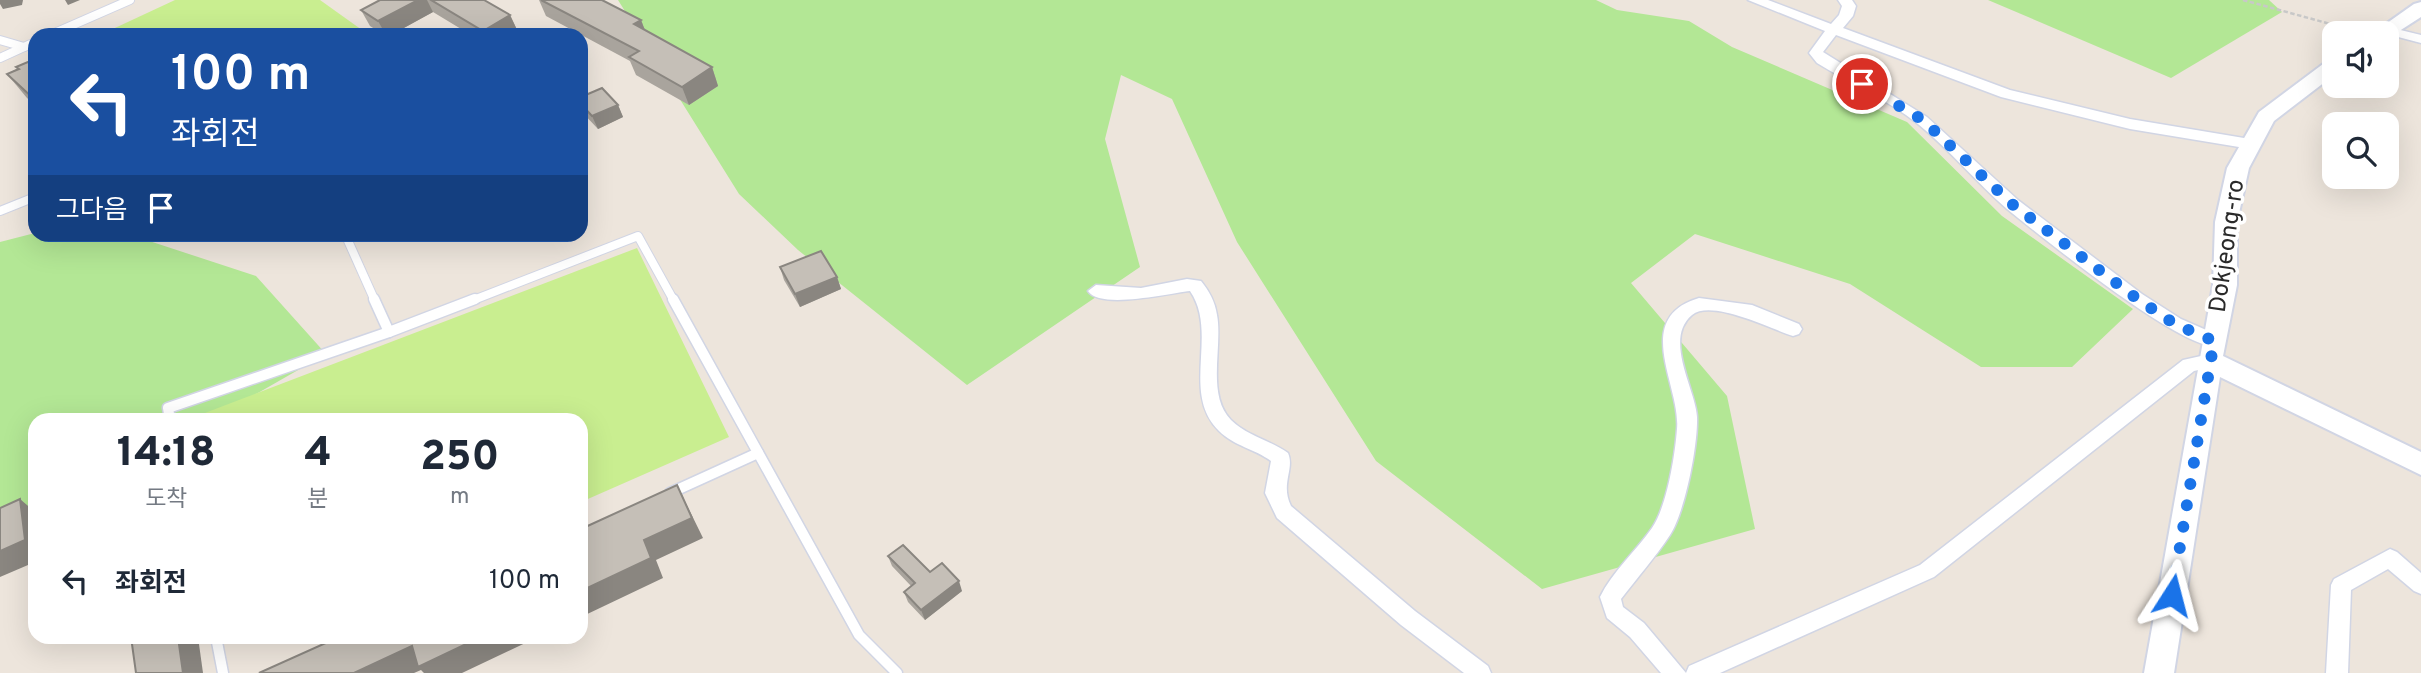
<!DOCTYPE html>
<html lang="ko">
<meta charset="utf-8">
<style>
:root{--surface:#fff;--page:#f6f6f7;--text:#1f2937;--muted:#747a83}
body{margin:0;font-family:Overpass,"Noto Sans KR",sans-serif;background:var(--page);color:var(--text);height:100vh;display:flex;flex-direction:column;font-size:26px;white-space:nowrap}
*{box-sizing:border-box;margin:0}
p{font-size:23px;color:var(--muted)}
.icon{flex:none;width:38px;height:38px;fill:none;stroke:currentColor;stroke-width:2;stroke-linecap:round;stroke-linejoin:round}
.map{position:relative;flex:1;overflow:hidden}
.drawer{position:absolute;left:28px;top:413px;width:560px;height:231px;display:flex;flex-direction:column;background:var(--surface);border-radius:21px;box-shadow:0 7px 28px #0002}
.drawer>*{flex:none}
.hud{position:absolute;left:28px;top:28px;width:560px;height:214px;border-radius:21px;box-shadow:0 7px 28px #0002;background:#1a4fa0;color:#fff;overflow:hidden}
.buttons{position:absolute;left:2322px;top:21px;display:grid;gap:14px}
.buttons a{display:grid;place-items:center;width:77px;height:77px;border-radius:14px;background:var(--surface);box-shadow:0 7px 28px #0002;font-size:35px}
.pin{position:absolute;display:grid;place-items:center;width:60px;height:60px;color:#fff;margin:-30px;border:4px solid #fff;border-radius:50%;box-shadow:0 2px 7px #0007}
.me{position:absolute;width:77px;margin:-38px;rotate:9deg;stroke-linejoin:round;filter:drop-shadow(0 0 5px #0008)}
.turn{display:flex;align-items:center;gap:24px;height:147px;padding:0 28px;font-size:32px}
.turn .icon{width:91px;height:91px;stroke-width:2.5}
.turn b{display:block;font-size:49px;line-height:60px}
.then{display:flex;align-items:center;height:66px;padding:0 28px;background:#0003;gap:14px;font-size:26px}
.eta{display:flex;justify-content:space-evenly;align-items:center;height:119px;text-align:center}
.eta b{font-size:42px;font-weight:800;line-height:49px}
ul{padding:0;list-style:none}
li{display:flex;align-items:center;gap:21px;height:98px;padding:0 28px}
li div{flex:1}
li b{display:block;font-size:26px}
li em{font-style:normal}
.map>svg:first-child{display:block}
.green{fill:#b3e795}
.pitch{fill:#c9ee90}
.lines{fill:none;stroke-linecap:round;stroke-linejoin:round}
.lane-far1-casing{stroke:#d1d5e4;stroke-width:10}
.lane-casing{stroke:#d1d5e4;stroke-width:13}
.street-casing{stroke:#d1d5e4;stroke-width:3}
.secondary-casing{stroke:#d1d5e4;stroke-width:4}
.path{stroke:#c8c8c8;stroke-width:2.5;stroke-dasharray:4.5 2.5;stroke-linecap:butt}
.lane-far1{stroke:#fff;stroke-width:8}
.lane{stroke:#fff;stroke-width:10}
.street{fill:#fff;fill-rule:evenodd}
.secondary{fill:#fff;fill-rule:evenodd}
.wall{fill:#a9a49d}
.shaded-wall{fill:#8a8680}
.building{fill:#c5bfb7;stroke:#8a8680;stroke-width:2}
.route{stroke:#1a73e8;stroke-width:12;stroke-dasharray:0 21.6}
.labels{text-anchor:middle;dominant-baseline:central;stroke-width:7;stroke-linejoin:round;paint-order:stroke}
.street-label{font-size:24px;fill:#2a2a2a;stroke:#fff}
</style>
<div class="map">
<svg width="2421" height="673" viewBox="0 0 2421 673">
<rect width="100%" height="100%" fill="#ede5dc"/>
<g class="green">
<polygon points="618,0 1596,0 1617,10 1689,21 1732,47 1907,122 2002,216 2133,309 2072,367 1981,367 1850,284 1695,234 1631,283 1727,396 1755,529 1542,589 1376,461 1237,242 1172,99 1121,75 1105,139 1140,267 967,385 798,250 739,194"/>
<polygon points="1988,0 2269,0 2282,12 2171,78"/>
<polygon points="35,233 131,235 256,276 326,354 211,420 35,420 35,522 0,542 0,242"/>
</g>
<g class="pitch">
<polygon points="175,0 320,0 369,35 102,34"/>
<polygon points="637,248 729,437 581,502 581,420 198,420 197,416"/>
</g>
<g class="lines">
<defs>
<g id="lane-far1">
<polyline points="50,35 130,0"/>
<polyline points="0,40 24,47"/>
<polyline points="0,58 35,42"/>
<polyline points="0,211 35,197"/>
<polyline points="345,234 375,301"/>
<polyline points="471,301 638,236 674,301"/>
</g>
<g id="lane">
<polyline points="374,299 389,332"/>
<polyline points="673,299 859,635 897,673"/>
<polyline points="170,420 168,408 389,332 475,299"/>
<polyline points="670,493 758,453"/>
<polyline points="216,637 223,673"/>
</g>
<g id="street">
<path d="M1748,0H1768L1831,24L1839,15L1842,6L1838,0H1852L1856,6L1853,16L1843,28L2010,90L2130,119L2256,140L2259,144L2251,149L2130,129L2001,97L1836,35L1823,52L1927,117L2018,200L2142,294L2181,319L2220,336L2223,341L2220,346C2188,356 2038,234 2007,209C1976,182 1950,150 1918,124C1888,100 1850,83 1817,63L1809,53L1825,31Z"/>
<polygon points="2388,27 2421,35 2421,43 2383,33 2383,28"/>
<path d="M1187,279L1201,281C1209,291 1215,301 1217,315C1223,346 1206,395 1231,420C1247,436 1270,440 1288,453C1295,469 1280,484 1291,506L1415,611L1488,666L1491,673H1464L1401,625L1277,518L1265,493L1271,461C1255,449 1234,446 1219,431C1180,393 1219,333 1190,291C1170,293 1100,310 1088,291L1096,285L1141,288Z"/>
<path d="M1699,298L1752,305L1799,324L1802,329L1799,334L1793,336C1771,329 1712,299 1692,315C1663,339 1696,390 1697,417C1698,445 1685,512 1670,535C1655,558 1637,578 1621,599L1623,607L1644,623L1686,673H1661L1630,637L1607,618L1600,597C1612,572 1636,551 1652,528C1667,506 1675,456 1677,429C1681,386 1631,318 1699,298Z"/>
<polygon points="2210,354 2216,356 2219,361 2216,366 2194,371 1934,577 1720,673 1686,673 1689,666 1920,565 2183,360"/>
<polygon points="2390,549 2397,552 2421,573 2421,594 2414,591 2388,569 2351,590 2348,673 2326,673 2331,585 2334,579"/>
</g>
<g id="secondary">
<polygon points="2421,2 2421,17 2390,37 2387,38 2387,33 2373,33 2414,4"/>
<polygon points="2334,59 2334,75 2274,121 2249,168 2237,222 2237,285 2223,356 2421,452 2421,475 2220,377 2174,673 2144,673 2213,285 2215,222 2227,168 2259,112 2327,61"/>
</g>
</defs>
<use href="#lane-far1" class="lane-far1-casing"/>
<use href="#lane" class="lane-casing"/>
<use href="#street" class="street-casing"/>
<use href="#secondary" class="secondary-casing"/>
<polyline class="path" points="2243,0 2363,33"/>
<use href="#lane-far1" class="lane-far1"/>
<use href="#lane" class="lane"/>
<use href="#street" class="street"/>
<use href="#secondary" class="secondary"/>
</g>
<g class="wall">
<polygon points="380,0 484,0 510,15 518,32 512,35 471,35 433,12 391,35 384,35 370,26 361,10"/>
<polygon points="539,0 602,0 641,20 645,31 712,67 718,86 689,105 636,75 630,61 546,16"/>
<polygon points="35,59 35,105 27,98 7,74"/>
<polygon points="581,97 618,105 623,117 598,129 582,112 581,109"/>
<polygon points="780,267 837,277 841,289 800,307 784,280"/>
<polygon points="888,556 930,572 962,591 925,620 908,602 904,592 911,586 892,566"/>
</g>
<g class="shaded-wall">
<polygon points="0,0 23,0 22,5 3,9 0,4"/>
<polygon points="65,0 80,0 68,5"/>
<polygon points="418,0 427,0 433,12 391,35 386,35 378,21"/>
<polygon points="510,15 518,32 512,35 485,35 483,31"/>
<polygon points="641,20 648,38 634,24"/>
<polygon points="712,67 718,86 689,105 682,87"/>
<polygon points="618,105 623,117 598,129 592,116"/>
<polygon points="837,277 841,289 800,307 795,294"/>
<polygon points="677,485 703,538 656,560 663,578 581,617 581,591 644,540"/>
<polygon points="20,499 35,512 35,562 0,577 0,551"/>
<polygon points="959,581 962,591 925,620 921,610"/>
<polygon points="178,637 198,637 203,673 183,673"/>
<polygon points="481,637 538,637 462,673 424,673 421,670 414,673 354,673 412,646"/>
</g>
<g class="building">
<polygon points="380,0 418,0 378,21 361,10"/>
<polygon points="431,0 484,0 510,15 483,31"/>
<polygon points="541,0 602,0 641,20 634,24 712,67 682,87 629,57 639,51"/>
<polygon points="35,59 35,100 7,74 19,69 16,67"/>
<polygon points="602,88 618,105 592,116 581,104 581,97"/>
<polygon points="821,251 837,277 795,294 780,267"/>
<polygon points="677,485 692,518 644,540 651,558 581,591 581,529"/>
<polygon points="20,499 25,540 0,551 0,508"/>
<polygon points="903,545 930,572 942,563 959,581 921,610 904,592 915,583 888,556"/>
<polygon points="131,637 178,637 183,673 136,673"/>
<polygon points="339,637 481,637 418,667 412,646 354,673 259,673"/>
</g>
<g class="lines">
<polyline class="route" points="1862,84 1923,120 2012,204 2136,298 2175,324 2214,341 2172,595"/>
</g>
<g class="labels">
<g class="street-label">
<text transform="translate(2228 246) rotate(-82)">Dokjeong-ro</text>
</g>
</g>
</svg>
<div class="buttons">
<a><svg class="icon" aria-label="sound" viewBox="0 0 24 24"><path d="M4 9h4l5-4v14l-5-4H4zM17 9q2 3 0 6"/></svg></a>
<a><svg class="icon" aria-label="search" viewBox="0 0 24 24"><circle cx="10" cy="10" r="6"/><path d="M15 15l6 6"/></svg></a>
</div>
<div class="pin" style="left:1862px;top:84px;background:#d93025"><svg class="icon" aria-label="arrive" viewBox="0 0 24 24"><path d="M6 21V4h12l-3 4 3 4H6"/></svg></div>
<svg class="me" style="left:2172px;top:595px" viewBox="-20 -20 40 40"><path d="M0-17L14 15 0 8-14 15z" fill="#1a73e8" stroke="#fff" stroke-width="4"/></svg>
<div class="hud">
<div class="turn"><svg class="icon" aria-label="left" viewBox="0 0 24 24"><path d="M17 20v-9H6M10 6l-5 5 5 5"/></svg><div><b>100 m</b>좌회전</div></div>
<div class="then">그다음<svg class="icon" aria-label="arrive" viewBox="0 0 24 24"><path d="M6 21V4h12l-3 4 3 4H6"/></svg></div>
</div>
<section class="drawer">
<div class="eta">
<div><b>14:18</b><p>도착</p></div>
<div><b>4</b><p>분</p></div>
<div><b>250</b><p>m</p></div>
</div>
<ul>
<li><svg class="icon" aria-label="left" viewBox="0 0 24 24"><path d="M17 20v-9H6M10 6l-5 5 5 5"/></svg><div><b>좌회전</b></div><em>100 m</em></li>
</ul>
</section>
</div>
